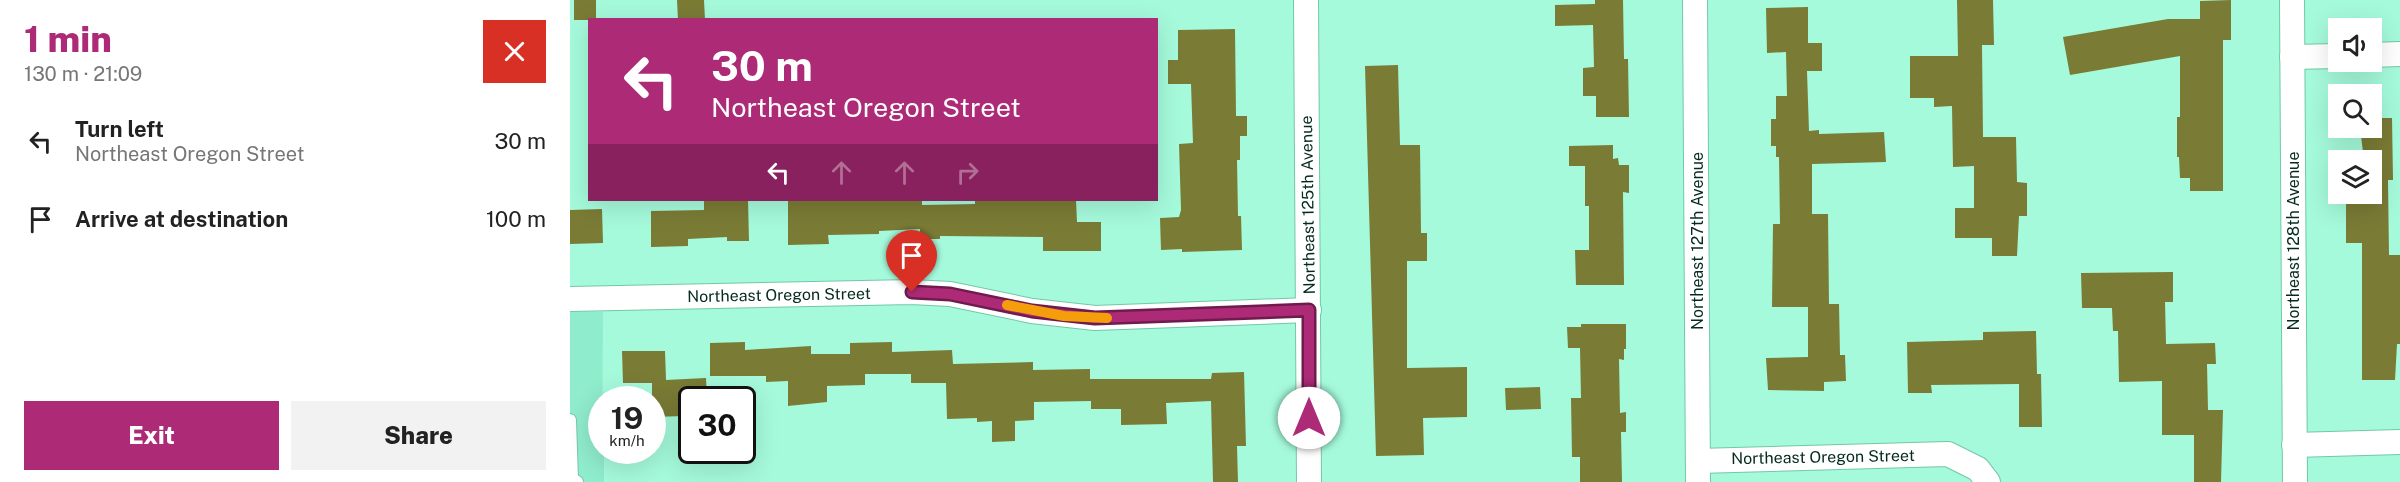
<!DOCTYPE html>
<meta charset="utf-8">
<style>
:root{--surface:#fff;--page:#f2f2f2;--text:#222;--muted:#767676;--accent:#ac2a76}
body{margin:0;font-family:"Public Sans",sans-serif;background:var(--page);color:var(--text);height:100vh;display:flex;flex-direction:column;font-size:22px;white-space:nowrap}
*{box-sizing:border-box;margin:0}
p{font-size:20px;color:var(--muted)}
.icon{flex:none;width:33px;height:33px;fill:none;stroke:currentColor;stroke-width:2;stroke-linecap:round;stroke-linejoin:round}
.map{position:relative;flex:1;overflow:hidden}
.drawer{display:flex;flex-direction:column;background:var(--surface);width:570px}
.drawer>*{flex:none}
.top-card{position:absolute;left:18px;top:18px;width:570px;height:183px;border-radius:0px;box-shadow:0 6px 24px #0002;background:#ac2a76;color:#fff;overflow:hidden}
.fabs{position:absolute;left:1758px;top:18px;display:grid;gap:12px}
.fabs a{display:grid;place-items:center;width:54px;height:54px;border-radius:0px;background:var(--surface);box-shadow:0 6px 24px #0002;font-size:30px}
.speed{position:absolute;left:18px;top:386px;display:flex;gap:12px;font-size:30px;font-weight:700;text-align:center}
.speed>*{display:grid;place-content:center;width:78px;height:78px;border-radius:50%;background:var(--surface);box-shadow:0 6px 24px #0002;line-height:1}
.speed small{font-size:15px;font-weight:400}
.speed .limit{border:3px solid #111;border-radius:9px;background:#fff;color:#111}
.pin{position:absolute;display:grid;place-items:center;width:51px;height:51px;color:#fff;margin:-62px -26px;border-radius:50% 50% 50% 0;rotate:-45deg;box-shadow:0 0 6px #0007}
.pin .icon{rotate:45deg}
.me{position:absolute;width:66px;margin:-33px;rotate:0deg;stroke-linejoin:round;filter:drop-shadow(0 0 4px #0008)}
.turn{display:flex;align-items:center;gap:21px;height:126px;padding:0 24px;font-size:27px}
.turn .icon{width:78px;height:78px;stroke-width:2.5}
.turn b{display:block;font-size:42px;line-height:51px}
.lanes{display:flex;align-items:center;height:57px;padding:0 24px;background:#0003;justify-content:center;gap:30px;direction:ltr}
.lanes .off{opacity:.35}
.round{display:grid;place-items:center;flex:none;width:63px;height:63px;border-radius:0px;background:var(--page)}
.head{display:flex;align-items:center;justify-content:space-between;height:102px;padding:0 24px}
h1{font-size:36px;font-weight:800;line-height:45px;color:var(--accent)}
.action{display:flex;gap:12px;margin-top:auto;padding:12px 24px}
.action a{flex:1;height:69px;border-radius:0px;background:var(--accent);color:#fff;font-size:24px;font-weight:800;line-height:69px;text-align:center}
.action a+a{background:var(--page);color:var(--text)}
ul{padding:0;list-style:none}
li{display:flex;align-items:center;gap:18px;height:78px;padding:0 24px}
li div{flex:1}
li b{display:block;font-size:22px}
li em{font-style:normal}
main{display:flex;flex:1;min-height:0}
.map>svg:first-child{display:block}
.built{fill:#8feccc}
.building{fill:#7a7b35}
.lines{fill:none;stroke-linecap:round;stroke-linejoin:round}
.lane-casing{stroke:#74c7aa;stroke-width:14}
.street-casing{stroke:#74c7aa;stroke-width:26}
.lane{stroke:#fff;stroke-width:12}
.street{stroke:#fff;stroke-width:24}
.route-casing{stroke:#701b4d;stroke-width:15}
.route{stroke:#ac2a76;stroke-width:10}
.slow{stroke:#f59e0b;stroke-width:10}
.labels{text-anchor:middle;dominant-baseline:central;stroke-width:5;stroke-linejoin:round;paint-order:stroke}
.street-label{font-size:16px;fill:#052a20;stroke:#fff}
</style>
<main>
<section class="drawer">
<div class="head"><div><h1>1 min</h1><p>130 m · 21:09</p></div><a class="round" style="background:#d93025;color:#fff"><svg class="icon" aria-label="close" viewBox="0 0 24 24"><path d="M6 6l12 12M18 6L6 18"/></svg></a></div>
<ul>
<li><svg class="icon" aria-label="left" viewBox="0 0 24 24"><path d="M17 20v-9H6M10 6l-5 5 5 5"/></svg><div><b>Turn left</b><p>Northeast Oregon Street</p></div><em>30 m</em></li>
<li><svg class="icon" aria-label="arrive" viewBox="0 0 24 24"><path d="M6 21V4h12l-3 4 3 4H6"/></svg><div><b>Arrive at destination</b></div><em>100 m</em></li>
</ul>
<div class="action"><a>Exit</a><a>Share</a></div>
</section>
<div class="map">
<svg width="1830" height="482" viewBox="0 0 1830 482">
<rect width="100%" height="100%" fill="#a5fadb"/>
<polygon class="built" points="0,312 33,312 32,450 34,450 34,482 0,482"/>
<g class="building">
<rect x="4" y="0" width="22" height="20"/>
<polygon points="107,0 134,0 135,20 108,20"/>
<polygon points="1025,0 1053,0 1054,59 1058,59 1059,117 1026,117 1026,96 1013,96 1013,68 1024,67 1023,25 985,26 985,5 1025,4"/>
<polygon points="1387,0 1423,0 1424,45 1412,45 1413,137 1446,137 1447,182 1457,183 1457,216 1449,216 1447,256 1422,256 1422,238 1385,238 1385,208 1404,208 1404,166 1383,167 1382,106 1364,107 1364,98 1340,98 1340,56 1388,56"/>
<polygon points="1661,0 1661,40 1653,40 1653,191 1620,191 1620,178 1610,178 1609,157 1607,157 1607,117 1610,117 1610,56 1500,75 1493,37 1598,19 1630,19 1630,1"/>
<polygon points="1238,7 1238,43 1252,43 1252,71 1237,71 1239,131 1249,130 1249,134 1314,132 1316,162 1242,164 1242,214 1258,214 1259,304 1269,304 1270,355 1275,355 1276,381 1254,382 1254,391 1198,390 1196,358 1238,357 1238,307 1202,307 1203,224 1210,224 1209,157 1206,157 1206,146 1201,146 1201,119 1206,119 1206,96 1217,96 1216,52 1197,53 1196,8"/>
<polygon points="665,29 666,116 677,116 677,136 670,136 670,160 667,160 668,216 671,216 672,250 612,252 612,249 591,250 590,218 609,217 611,210 609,144 623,143 621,84 598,84 598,60 608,60 608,30"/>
<polygon points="828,65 830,145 850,145 851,233 857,233 857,261 837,261 837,368 897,367 897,417 853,418 854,455 806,456 795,66"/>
<polygon points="1802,118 1822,118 1823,180 1818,180 1819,255 1830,255 1830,344 1827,344 1825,380 1792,380 1792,243 1776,243 1776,194 1802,194 1802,160 1776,160 1776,152 1793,152 1790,128 1802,128"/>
<polygon points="1043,145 1043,159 1048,158 1049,165 1059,165 1059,193 1053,192 1054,285 1006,285 1005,250 1019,250 1019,206 1015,206 1015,166 999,166 999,146"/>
<polygon points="134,200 178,200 179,241 157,241 157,237 118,239 118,246 81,247 81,211 134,210"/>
<polygon points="218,200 352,200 352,205 405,204 405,200 506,200 507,222 531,222 531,251 473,251 473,237 370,236 370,239 350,239 350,229 309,231 309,234 258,235 259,244 218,245"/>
<polygon points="32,209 33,243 0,244 0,210"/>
<polygon points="1603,272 1603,302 1595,302 1596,344 1645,343 1646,364 1637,364 1638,410 1653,410 1651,482 1624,482 1624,435 1592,435 1592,381 1549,382 1548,331 1543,331 1542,308 1512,308 1511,273"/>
<polygon points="1011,324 1056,324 1056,349 1054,349 1054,360 1049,359 1050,413 1056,412 1056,432 1051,432 1052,482 1010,482 1010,457 1002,457 1001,398 1011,398 1010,348 998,348 997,327 1011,327"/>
<polygon points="1466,331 1467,374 1471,374 1472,427 1449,427 1449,384 1361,385 1362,393 1338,393 1337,342 1413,340 1413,332"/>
<polygon points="175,342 175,350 241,346 241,354 280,354 280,343 322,342 322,352 382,350 383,364 463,362 463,370 520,369 520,379 641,379 642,373 674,372 676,446 667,446 668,482 643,482 641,401 596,403 597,424 551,425 551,409 521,409 521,401 464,402 464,420 445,421 445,441 422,442 422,421 407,422 407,418 377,419 376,383 341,383 341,374 295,374 295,385 257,386 257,402 218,406 218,381 196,382 196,376 140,376 140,343"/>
<polygon points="52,351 95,351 96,380 136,378 137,399 115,399 115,416 82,417 82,383 53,383"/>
<polygon points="970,387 971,409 936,410 935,388"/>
</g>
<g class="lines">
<defs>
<polyline id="lane" points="0,420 2,479 7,482"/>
<g id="street">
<polyline points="736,0 739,482"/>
<polyline points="1125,0 1128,482"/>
<polyline points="1722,0 1725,482"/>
<polyline points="1802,55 1830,54"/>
<polyline points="1722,57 1768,56"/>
<polyline points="0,299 342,292 380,294 462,311 525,318 739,310"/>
<polyline points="1724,445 1830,442"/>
<polyline points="1128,461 1378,454 1408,469 1418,482"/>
</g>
</defs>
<use href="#lane" class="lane-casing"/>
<use href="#street" class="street-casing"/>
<use href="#lane" class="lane"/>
<use href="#street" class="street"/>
</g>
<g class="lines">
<defs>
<polyline id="route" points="342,292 380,294 462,311 525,318 739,310 739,418"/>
</defs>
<use href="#route" class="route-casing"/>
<use href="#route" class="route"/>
<polyline class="slow" points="437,305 494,316 537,318"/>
</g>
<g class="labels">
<g class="street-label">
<text transform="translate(738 205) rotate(-91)">Northeast 125th Avenue</text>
<text transform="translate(1127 241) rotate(-90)">Northeast 127th Avenue</text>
<text transform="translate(1723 241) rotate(-90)">Northeast 128th Avenue</text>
<text transform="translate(209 295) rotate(-1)">Northeast Oregon Street</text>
<text transform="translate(1253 457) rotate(-1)">Northeast Oregon Street</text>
</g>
</g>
</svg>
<div class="fabs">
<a><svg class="icon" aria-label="sound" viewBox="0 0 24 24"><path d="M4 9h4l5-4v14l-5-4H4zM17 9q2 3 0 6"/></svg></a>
<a><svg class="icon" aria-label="search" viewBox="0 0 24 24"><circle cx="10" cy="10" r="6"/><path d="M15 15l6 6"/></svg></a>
<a><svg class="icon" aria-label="layers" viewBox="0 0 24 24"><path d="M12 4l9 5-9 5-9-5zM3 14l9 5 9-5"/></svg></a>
</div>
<div class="speed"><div>19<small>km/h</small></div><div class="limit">30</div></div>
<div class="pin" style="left:342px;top:292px;background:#d93025"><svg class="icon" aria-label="arrive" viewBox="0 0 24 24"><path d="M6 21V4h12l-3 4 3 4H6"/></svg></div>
<svg class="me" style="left:739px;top:418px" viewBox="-20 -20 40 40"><circle r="19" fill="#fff"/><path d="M0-13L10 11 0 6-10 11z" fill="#ac2a76"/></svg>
<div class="top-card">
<div class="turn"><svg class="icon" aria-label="left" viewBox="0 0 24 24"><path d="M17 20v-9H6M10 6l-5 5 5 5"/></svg><div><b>30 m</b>Northeast Oregon Street</div></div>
<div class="lanes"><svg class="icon" aria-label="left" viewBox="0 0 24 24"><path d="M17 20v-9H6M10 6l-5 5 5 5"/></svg><svg class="icon off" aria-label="ahead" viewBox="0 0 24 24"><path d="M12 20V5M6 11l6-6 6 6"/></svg><svg class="icon off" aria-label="ahead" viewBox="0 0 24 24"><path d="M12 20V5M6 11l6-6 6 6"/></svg><svg class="icon off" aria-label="right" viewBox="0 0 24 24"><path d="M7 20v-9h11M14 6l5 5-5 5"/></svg></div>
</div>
</div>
</main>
